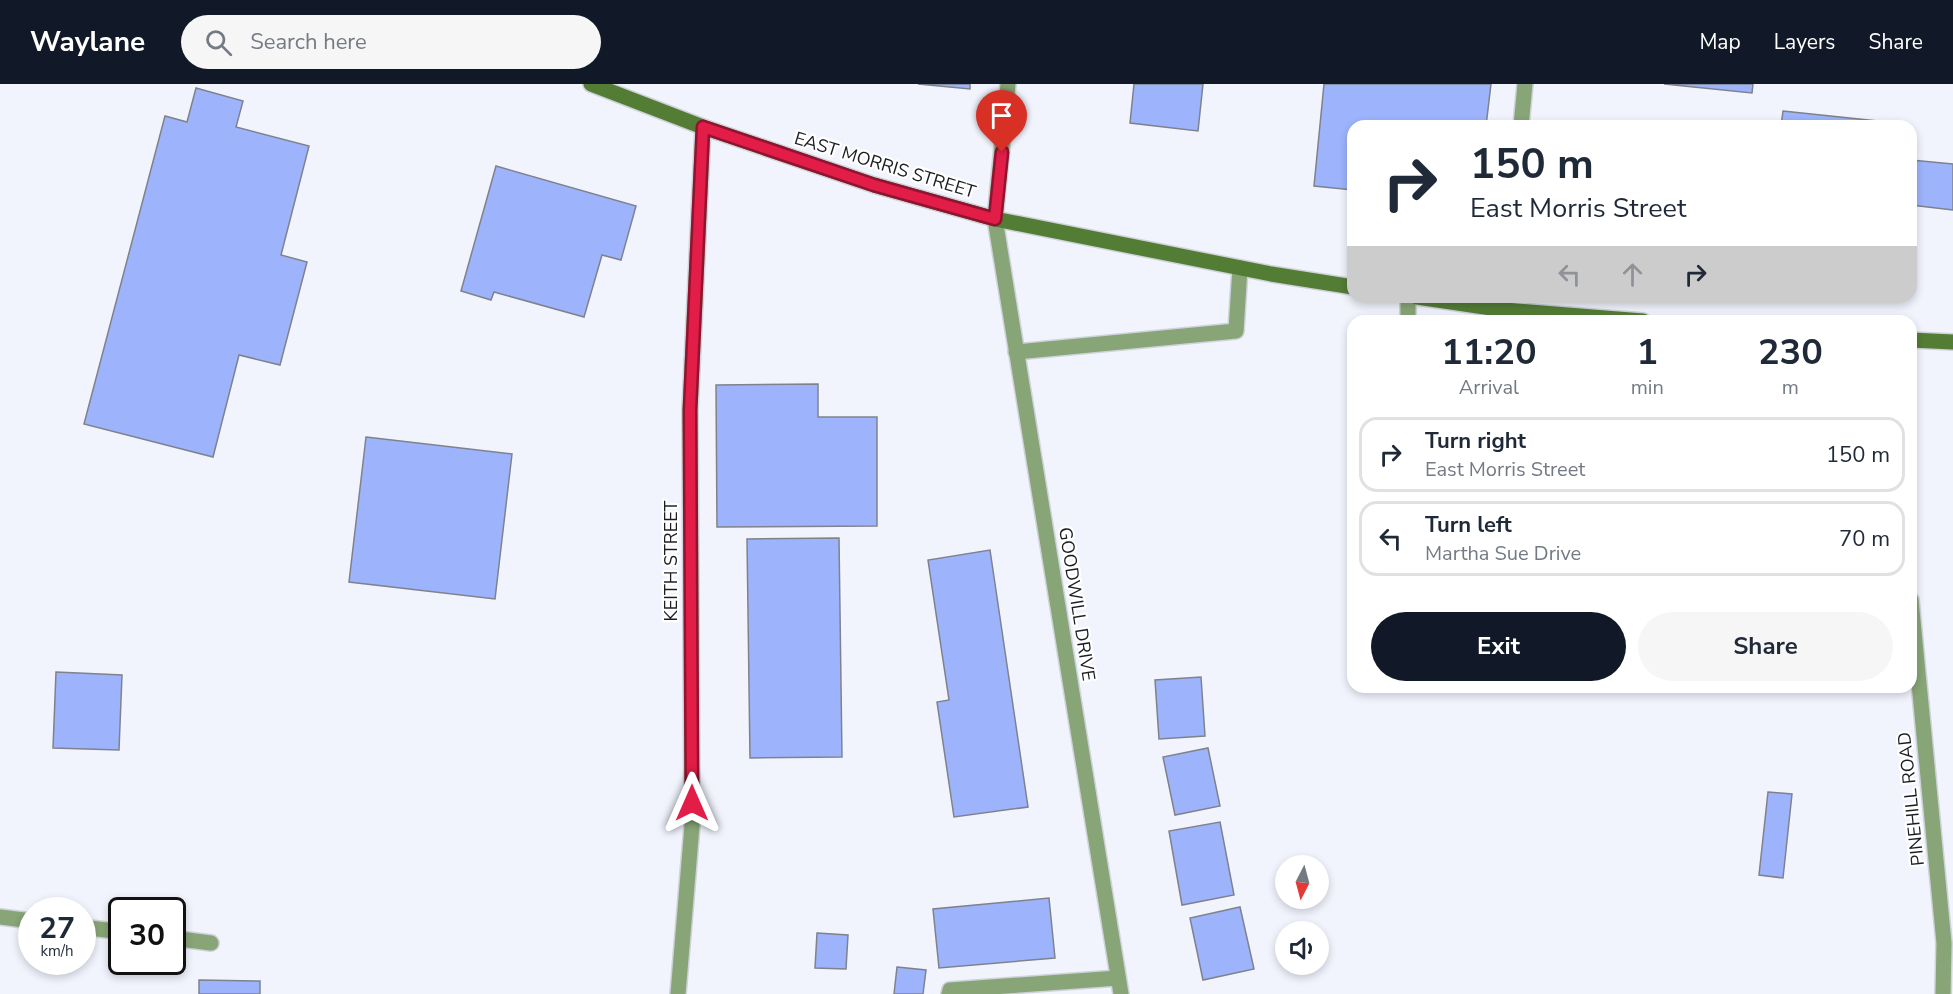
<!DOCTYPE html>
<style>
:root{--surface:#fff;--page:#f6f6f7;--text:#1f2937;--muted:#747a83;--line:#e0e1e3;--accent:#111827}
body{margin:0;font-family:"Nunito Sans",sans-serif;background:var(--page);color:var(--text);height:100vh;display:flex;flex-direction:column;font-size:22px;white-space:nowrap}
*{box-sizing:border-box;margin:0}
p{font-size:20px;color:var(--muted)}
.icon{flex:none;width:33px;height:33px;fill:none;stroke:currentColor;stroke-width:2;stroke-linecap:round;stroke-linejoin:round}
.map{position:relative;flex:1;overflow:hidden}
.panel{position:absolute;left:1347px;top:231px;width:570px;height:378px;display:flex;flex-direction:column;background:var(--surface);border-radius:18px;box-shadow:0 3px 9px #0003}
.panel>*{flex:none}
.guide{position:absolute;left:1347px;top:36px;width:570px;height:183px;border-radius:18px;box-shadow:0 3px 9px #0003;background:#fff;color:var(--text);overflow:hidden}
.needle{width:39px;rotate:186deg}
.controls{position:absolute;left:1275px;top:771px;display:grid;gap:12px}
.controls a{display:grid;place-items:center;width:54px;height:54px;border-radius:50%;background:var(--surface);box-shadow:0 3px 9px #0003;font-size:30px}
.speed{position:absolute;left:18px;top:813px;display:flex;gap:12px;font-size:30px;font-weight:700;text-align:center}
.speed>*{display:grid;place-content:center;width:78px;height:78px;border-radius:50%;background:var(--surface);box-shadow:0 3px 9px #0003;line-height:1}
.speed small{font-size:15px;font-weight:400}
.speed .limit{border:3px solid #111;border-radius:9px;background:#fff;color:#111}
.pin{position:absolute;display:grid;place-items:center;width:51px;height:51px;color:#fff;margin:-62px -26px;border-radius:50% 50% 50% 0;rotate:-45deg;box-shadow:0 0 6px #0007}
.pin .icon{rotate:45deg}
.me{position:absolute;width:66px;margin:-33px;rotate:0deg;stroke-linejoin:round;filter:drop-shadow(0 0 4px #0008)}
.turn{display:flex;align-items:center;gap:21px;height:126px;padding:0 24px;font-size:27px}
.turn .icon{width:78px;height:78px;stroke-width:2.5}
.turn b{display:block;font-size:42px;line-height:51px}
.lanes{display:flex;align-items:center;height:57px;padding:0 24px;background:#0003;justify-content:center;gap:30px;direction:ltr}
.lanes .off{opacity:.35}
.eta{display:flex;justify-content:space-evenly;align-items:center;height:102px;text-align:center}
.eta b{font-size:36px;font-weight:700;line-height:42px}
.primary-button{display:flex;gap:12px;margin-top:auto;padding:12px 24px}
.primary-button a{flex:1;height:69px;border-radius:36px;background:var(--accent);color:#fff;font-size:24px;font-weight:700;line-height:69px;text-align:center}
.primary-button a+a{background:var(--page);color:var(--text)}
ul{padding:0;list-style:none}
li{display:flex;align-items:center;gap:18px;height:75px;margin:0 12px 9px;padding:0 12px;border:3px solid var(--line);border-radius:18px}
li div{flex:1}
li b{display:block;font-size:22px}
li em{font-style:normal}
header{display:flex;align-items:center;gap:36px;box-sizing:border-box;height:84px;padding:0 30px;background:var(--accent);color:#fff}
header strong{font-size:28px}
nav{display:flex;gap:33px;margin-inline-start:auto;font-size:21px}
.search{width:420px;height:54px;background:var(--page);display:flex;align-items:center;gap:15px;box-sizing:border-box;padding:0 21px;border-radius:33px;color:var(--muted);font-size:22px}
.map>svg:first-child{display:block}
.building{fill:#9db4fc;stroke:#7f828c;stroke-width:1.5}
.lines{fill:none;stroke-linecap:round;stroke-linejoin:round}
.lane-casing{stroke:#cfd2da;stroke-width:18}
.street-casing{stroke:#cfd2da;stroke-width:18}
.secondary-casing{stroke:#cfd2da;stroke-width:18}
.lane{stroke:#87a576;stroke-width:15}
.street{stroke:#87a576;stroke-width:15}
.secondary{stroke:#537d35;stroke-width:15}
.route-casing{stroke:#92132f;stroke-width:15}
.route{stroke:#e11d48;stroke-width:10}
.labels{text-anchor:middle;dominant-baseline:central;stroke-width:4.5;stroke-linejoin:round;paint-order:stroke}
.street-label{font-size:18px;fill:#1b1d21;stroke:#fff}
</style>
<header>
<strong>Waylane</strong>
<div class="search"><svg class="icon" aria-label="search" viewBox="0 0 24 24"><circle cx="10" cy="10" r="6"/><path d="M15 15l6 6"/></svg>Search here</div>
<nav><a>Map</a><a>Layers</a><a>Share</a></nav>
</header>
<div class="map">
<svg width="1953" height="910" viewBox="0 0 1953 910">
<rect width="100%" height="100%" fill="#f1f4fd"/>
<g class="building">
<polygon points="918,0 970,0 970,5"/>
<polygon points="1134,0 1203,0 1198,47 1130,39"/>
<polygon points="1324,0 1491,0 1486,42 1353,42 1353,106 1314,102"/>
<polygon points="1664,0 1753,0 1752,9"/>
<polygon points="196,4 243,17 236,43 309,62 281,171 307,178 280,281 239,271 213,373 84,340 165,32 187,38"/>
<polygon points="1783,27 1896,39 1895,42 1781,42"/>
<polygon points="1911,76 1953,80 1953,126 1911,121"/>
<polygon points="496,82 636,122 621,176 602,171 584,233 494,208 491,216 461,207"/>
<polygon points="818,300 818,333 877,333 877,442 717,443 716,301"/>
<polygon points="366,353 512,370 495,515 349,498"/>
<polygon points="839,454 842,673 750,674 747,455"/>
<polygon points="990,466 1028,723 954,733 937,618 949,616 928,476"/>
<polygon points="56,588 122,591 119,666 53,664"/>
<polygon points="1201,593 1205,652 1159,655 1155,596"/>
<polygon points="1208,664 1220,722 1175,731 1163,673"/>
<polygon points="1768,708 1792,710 1783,794 1759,791"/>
<polygon points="1220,738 1234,811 1182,821 1169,747"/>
<polygon points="1049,814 1055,874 939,884 933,825"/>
<polygon points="1240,823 1254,885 1203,896 1190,834"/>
<polygon points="817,849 848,851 846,885 815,884"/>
<polygon points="897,883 926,886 923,910 894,910"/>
<polygon points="199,896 260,897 260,910 199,910"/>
</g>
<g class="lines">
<defs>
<g id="lane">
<polyline points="1408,213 1408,237"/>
<polyline points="1016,268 1236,247 1240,184"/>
<polyline points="0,833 32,837"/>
<polyline points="82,843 122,848"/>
<polyline points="172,854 211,859"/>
<polyline points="949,910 950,906 1118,894"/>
</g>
<g id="street">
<polyline points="1008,0 995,135 1121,910"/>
<polyline points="1521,42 1525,0"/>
<polyline points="1911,516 1944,859 1943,910"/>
<polyline points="678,910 692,742 690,326 703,43"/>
</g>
<g id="secondary">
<polyline points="591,0 703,43 874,101 995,135 1271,190 1353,203"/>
<polyline points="1417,213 1505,226 1643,237"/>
<polyline points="1911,256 1953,258"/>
</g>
</defs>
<use href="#lane" class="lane-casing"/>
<use href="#street" class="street-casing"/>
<use href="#secondary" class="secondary-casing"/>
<use href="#lane" class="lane"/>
<use href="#street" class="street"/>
<use href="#secondary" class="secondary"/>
</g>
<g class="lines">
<defs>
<polyline id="route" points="692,719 690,326 703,43 874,101 995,135 1002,68"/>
</defs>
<use href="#route" class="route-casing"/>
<use href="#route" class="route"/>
</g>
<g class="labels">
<g class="street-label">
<text transform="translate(885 81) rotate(17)">EAST MORRIS STREET</text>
<text transform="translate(671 477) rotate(-90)">KEITH STREET</text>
<text transform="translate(1077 520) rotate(81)">GOODWILL DRIVE</text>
<text transform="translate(1911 715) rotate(-96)">PINEHILL ROAD</text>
</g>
</g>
</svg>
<div class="controls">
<a><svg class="needle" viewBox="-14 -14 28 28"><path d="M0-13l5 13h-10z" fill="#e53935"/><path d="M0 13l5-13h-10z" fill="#747a83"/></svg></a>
<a><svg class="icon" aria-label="sound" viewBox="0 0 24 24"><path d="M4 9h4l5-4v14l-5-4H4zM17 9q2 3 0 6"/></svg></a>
</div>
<div class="speed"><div>27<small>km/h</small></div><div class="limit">30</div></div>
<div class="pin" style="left:1002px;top:68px;background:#d93025"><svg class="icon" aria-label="arrive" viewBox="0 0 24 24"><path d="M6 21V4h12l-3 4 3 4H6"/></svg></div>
<svg class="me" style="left:692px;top:719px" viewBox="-20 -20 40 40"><path d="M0-17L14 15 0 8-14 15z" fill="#e11d48" stroke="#fff" stroke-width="4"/></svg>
<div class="guide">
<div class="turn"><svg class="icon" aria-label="right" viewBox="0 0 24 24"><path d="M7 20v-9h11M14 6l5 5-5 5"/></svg><div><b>150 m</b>East Morris Street</div></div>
<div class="lanes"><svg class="icon off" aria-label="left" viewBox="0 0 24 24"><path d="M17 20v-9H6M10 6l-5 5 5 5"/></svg><svg class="icon off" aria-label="ahead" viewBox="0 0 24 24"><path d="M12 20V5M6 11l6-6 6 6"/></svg><svg class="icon" aria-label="right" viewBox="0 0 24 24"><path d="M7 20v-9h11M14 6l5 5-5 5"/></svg></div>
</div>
<section class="panel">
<div class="eta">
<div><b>11:20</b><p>Arrival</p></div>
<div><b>1</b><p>min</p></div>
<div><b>230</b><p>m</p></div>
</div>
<ul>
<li><svg class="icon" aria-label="right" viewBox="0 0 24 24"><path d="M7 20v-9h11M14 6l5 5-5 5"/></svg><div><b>Turn right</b><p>East Morris Street</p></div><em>150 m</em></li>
<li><svg class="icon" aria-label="left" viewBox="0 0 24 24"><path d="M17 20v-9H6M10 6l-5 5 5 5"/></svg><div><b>Turn left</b><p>Martha Sue Drive</p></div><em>70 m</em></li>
</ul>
<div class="primary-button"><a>Exit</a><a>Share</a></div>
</section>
</div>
